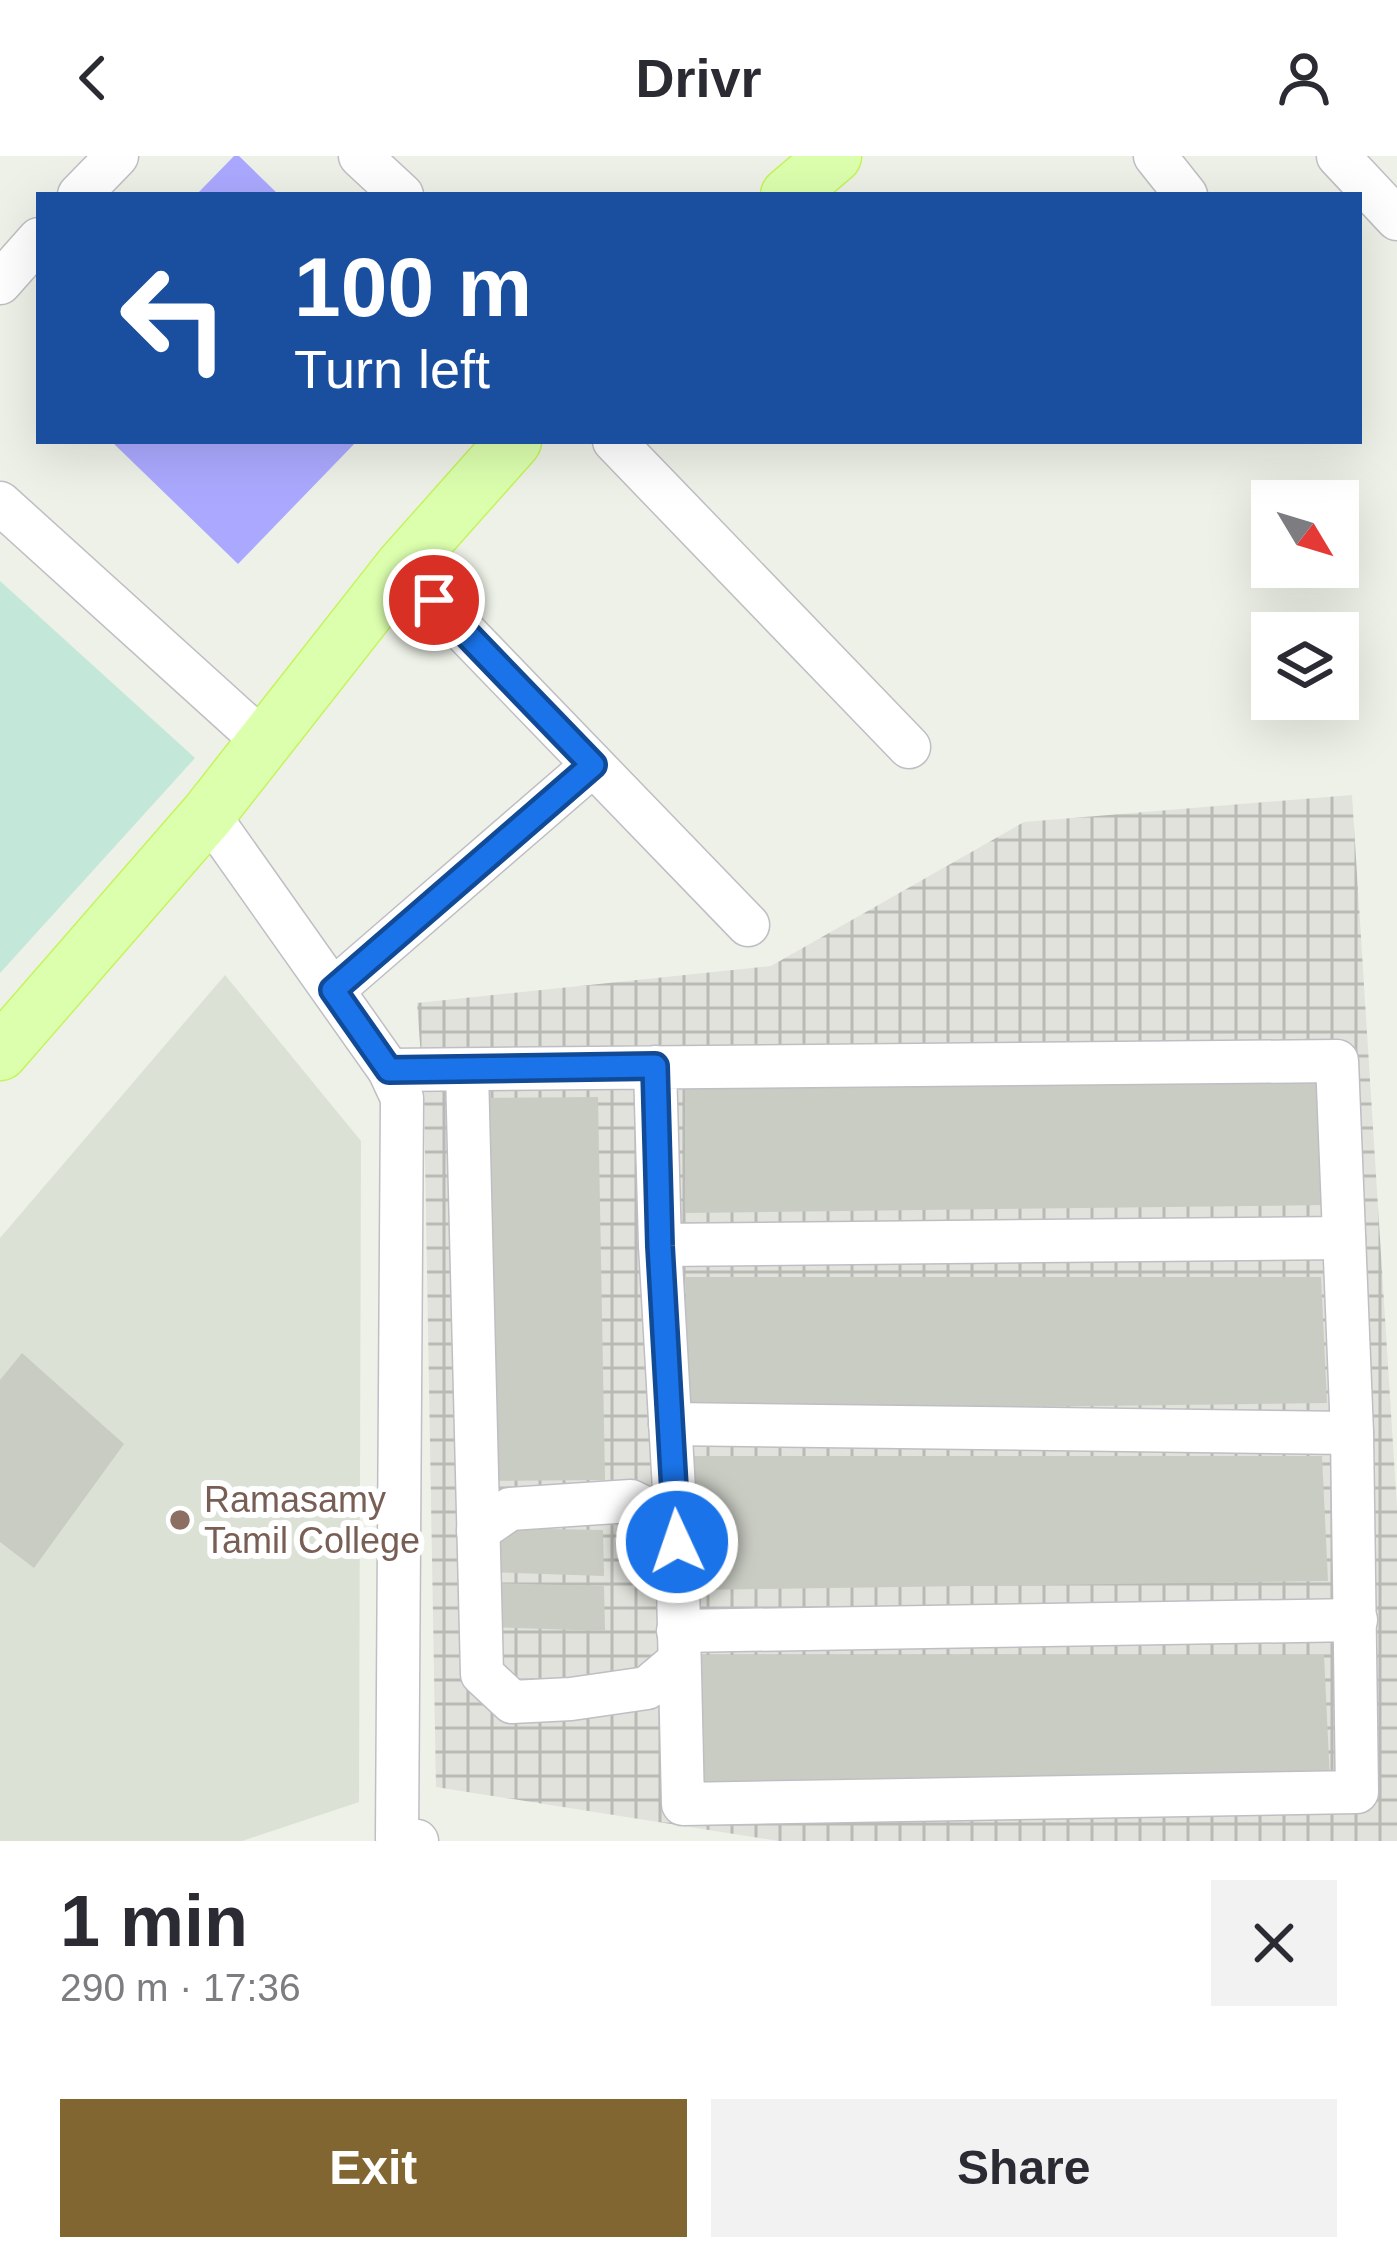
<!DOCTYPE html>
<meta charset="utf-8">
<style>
:root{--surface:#fff;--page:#f2f2f3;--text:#2b2b33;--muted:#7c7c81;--accent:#826632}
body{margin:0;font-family:Arial,sans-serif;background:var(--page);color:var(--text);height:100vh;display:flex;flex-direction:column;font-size:45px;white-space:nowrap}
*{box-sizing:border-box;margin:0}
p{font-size:39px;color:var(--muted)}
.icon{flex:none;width:66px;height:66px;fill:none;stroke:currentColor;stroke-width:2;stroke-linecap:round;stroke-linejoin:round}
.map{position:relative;height:1685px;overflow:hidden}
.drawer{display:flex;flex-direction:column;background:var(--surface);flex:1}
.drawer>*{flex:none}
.guide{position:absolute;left:36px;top:36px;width:1326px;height:252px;border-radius:0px;box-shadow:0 12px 48px #0002;background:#1a4fa0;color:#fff;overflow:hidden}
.needle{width:78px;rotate:128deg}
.tools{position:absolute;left:1251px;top:324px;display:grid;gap:24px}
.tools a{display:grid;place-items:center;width:108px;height:108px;border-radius:0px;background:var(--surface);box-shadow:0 12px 48px #0002;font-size:60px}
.pin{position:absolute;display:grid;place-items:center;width:102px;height:102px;color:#fff;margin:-51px;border:6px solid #fff;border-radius:50%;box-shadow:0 3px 12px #0007}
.me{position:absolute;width:132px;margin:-66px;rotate:357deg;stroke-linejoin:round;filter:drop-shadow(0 0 9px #0008)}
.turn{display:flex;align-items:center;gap:42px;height:252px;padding:0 60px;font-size:54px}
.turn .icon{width:156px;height:156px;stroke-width:2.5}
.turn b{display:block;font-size:84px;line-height:102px}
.round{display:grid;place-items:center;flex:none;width:126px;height:126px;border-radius:0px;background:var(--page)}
.summary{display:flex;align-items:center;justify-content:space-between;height:204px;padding:0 60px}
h1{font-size:72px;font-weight:700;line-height:90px}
.primary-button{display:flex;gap:24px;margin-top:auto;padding:24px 60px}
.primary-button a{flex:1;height:138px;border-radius:0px;background:var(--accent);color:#fff;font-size:48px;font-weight:700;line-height:138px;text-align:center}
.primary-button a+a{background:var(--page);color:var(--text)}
header{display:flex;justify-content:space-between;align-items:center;height:156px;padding:0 60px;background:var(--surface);font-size:54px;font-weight:700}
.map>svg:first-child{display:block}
.industrial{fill:url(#industrial-grid)}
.education{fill:#dce1d5}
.grass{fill:#c3e8d9}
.water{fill:#aba9ff}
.building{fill:#c9ccc3}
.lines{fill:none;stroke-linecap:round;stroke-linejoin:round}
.minor-casing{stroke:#c0bec5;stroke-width:45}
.major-casing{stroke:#c5f45c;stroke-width:57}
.minor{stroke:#fff;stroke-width:42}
.major{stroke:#dcffae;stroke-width:54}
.route-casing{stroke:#114b97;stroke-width:30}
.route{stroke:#1a73e8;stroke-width:21}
.education-dot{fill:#8d6e63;stroke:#fff;stroke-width:4.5}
.labels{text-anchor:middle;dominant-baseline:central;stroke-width:12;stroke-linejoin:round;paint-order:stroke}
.education-label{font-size:36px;fill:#785e54;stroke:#fff;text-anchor:start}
</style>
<header><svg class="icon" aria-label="back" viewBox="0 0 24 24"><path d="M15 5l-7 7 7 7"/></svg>Drivr<svg class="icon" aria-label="person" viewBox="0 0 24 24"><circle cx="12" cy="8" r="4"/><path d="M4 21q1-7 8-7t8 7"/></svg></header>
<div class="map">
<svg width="1397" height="1685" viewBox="0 0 1397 1685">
<defs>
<pattern id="industrial-grid" width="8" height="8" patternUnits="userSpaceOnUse" patternTransform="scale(3)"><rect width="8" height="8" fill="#e0e2db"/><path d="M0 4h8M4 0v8" fill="none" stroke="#b9bab5"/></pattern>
</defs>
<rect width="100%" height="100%" fill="#edf1e7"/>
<polygon class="industrial" points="1352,639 1397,1352 1397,1685 779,1685 436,1631 424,942 417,847 771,810 1024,666"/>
<polygon class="education" points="225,819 361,985 359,1646 242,1685 0,1685 0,1082"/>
<polygon class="grass" points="0,425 195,602 0,817"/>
<g class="water">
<polygon points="234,0 239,0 279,39 196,39"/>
<polygon points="111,285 357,285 238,408"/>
</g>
<g class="building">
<polygon points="685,923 1320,923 1326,1049 685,1057"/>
<polygon points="598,941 605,1324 483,1325 475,942"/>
<polygon points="686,1121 1321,1121 1327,1247 686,1255"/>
<polygon points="22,1197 124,1288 34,1412 0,1386 0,1224"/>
<polygon points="687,1300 1322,1300 1328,1425 687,1434"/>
<polygon points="489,1372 603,1374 604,1420 489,1416"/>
<polygon points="489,1427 604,1430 605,1475 490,1471"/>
<polygon points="689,1499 1324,1499 1330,1625 689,1633"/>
</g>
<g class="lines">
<defs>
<g id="minor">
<polyline points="360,0 402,39"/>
<polyline points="1155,0 1186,39"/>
<polyline points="1338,0 1397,63"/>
<polyline points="79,39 117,0"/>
<polyline points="0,127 39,83"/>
<polyline points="614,285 909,591"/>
<polyline points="0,347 264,586"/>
<polyline points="402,411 748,769"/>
<polyline points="208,658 389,914 402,942 397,1682 417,1685"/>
<polyline points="333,834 593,609"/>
<polyline points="389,914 1337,905 1352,1277 1357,1636 683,1648 677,1386 660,1089 655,911"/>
<polyline points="467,915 482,1518 512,1546 571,1543 647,1532 679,1505"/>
<polyline points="660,1089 1344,1082"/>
<polyline points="670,1268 1352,1277"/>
<polyline points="478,1375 510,1353 631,1345 659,1359 677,1386"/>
<polyline points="678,1475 1356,1464"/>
</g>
<g id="major">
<polyline points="788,39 834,0"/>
<polyline points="0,897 208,658 402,411 514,285"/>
</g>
</defs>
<use href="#minor" class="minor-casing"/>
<use href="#major" class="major-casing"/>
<use href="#minor" class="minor"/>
<use href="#major" class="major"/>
</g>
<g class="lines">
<defs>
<polyline id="route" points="434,444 593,609 333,834 389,914 655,910 660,1090 677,1386"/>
</defs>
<use href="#route" class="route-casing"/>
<use href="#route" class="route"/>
</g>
<circle class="education-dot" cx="180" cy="1364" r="12"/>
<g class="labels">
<g class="education-label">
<text x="204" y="1343">Ramasamy<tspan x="204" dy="41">Tamil College</tspan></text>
</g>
</g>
</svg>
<div class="tools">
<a><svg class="needle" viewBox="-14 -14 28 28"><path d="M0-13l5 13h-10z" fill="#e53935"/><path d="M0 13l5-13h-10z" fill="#7c7c81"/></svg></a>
<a><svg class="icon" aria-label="layers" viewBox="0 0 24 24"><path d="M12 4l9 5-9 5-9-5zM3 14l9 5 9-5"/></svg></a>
</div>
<div class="pin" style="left:434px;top:444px;background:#d93025"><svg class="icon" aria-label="arrive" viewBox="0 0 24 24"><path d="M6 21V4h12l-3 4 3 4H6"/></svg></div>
<svg class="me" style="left:677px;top:1386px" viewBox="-20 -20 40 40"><circle r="17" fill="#1a73e8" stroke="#fff" stroke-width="3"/><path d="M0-11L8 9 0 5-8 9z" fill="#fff"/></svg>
<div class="guide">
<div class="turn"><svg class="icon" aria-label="left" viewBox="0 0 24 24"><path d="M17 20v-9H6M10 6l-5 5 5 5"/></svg><div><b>100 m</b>Turn left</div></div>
</div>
</div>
<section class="drawer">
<div class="summary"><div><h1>1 min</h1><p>290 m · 17:36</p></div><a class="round"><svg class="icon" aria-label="close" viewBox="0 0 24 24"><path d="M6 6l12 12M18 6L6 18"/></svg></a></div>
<div class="primary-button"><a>Exit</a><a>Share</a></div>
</section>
